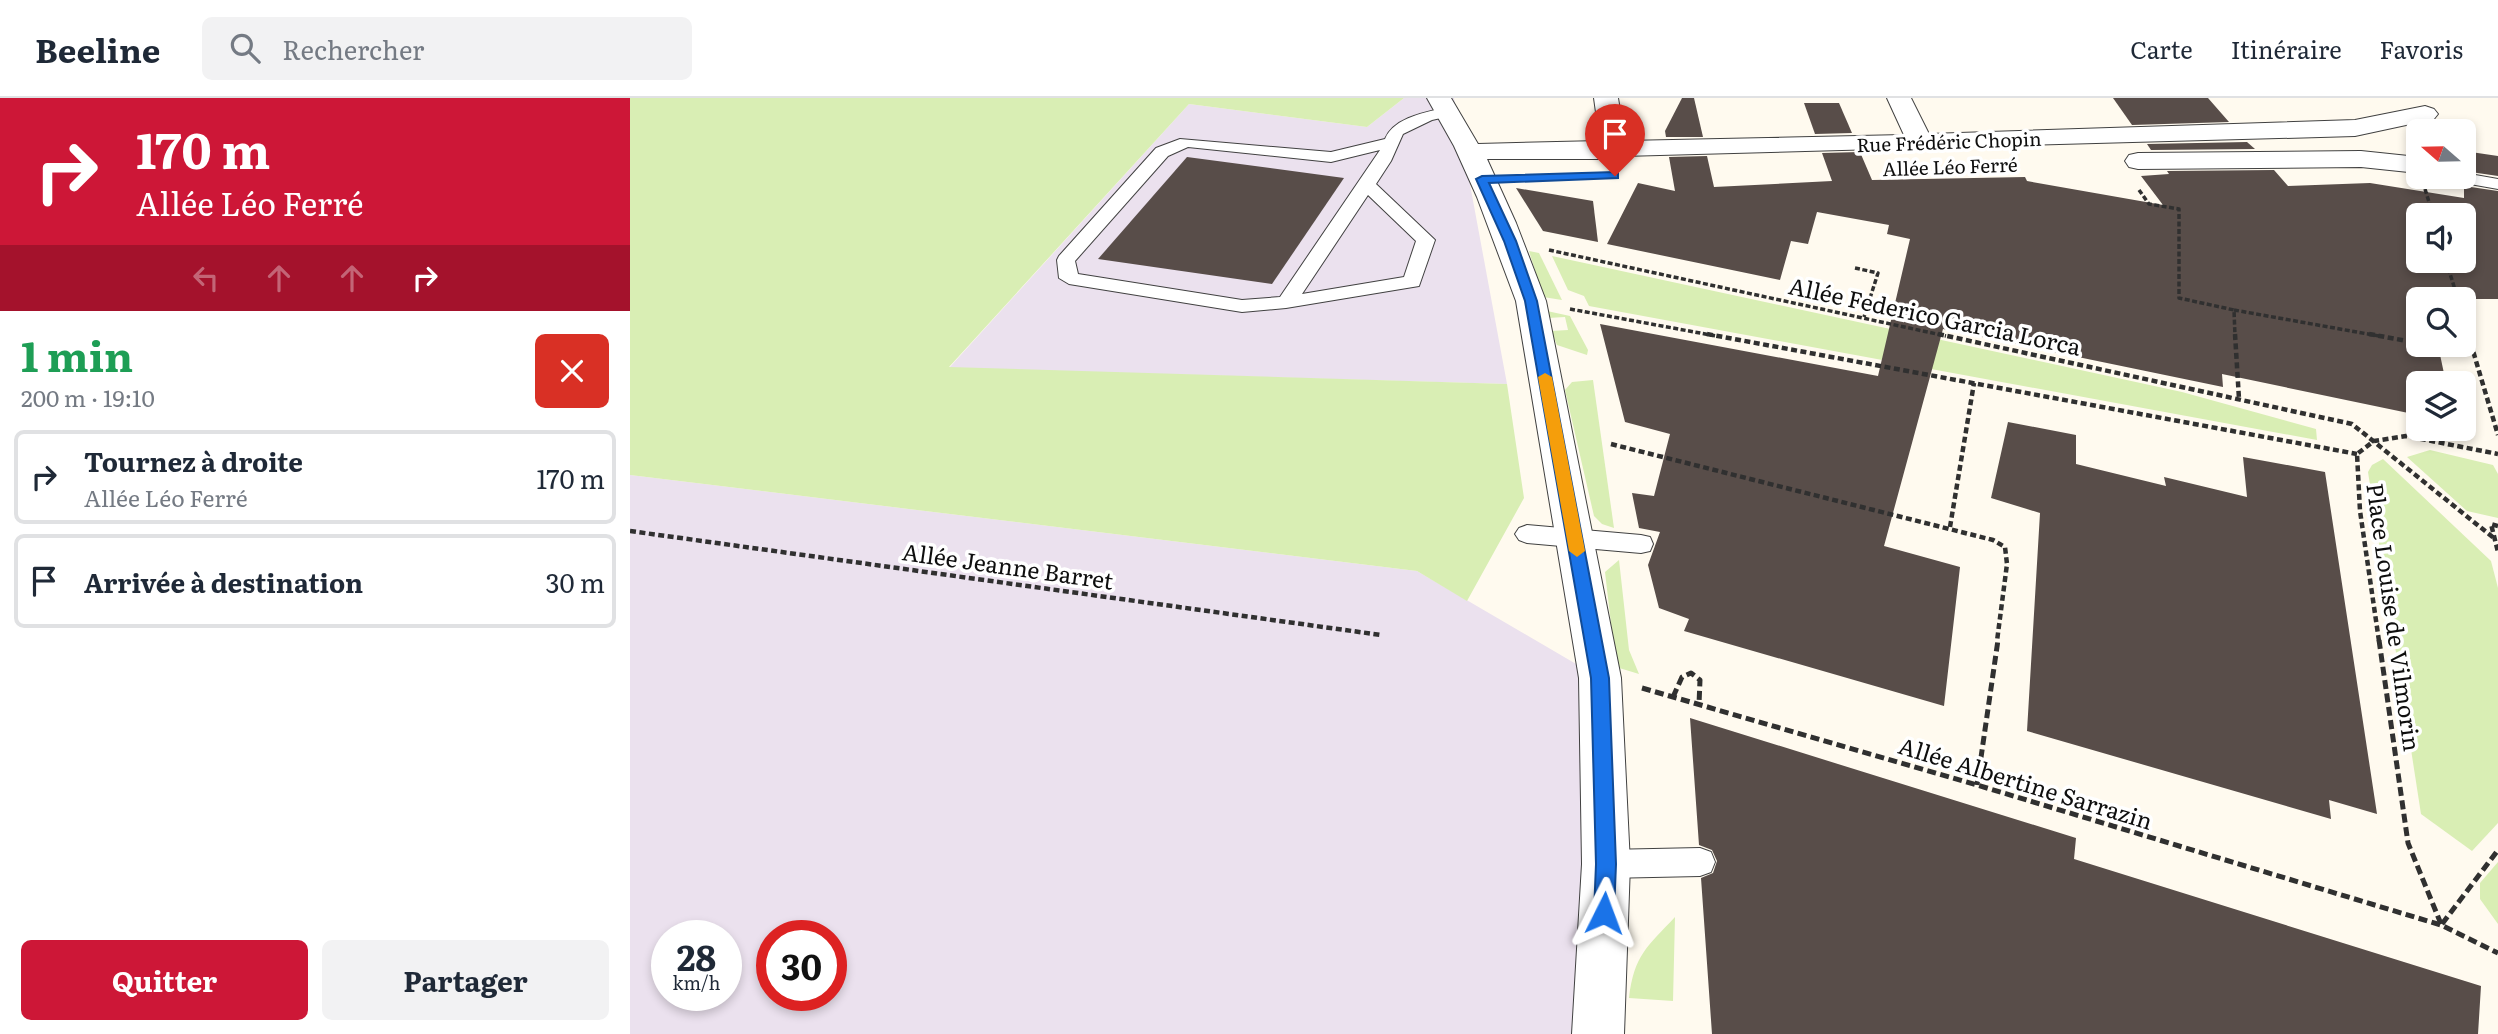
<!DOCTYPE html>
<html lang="fr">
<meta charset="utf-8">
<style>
:root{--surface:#fff;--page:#f2f2f3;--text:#1f2937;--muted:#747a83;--line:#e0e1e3;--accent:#cd1737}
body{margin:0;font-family:Literata,serif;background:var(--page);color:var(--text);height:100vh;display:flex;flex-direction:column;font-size:26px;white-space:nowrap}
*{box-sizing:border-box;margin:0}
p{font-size:23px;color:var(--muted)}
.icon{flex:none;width:38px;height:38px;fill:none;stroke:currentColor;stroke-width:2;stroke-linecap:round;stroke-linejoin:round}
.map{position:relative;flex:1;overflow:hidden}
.side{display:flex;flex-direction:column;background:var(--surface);width:630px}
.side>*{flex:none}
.hud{background:#cd1737;color:#fff;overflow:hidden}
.needle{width:46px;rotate:290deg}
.fabs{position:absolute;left:1776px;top:21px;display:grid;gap:14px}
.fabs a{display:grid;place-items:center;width:70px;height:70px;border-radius:10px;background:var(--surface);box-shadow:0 4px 10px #0003;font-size:35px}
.speed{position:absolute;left:21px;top:822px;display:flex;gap:14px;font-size:35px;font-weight:700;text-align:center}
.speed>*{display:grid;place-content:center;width:91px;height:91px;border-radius:50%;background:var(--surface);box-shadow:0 4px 10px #0003;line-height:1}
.speed small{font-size:18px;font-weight:400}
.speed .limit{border:10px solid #d22;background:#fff;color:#111}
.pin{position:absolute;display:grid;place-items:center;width:60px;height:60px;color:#fff;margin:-72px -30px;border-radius:50% 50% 50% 0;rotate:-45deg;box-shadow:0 0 7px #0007}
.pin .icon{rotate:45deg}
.me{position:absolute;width:77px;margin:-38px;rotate:3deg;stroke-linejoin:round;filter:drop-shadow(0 0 5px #0008)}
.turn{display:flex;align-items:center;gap:24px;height:147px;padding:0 21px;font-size:32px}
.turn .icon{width:91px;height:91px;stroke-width:2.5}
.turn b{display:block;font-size:49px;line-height:60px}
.lanes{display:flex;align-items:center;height:66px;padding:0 21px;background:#0003;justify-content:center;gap:35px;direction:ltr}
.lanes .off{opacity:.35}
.round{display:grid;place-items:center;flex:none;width:74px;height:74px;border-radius:10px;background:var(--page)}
.summary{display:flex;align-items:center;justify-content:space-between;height:119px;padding:0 21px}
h1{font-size:42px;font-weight:700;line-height:52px;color:#1e9e55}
.cta{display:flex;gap:14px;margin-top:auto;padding:14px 21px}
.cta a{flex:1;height:80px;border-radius:10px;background:var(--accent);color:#fff;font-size:28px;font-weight:700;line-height:80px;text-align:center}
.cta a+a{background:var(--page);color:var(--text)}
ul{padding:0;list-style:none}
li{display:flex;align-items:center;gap:21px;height:94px;margin:0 14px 10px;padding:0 7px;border:4px solid var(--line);border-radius:10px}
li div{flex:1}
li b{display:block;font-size:26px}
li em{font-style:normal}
header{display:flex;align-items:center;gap:42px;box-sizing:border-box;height:98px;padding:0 35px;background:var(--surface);border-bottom:2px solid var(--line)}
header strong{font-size:33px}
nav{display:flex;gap:38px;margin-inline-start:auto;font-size:24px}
.search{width:490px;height:63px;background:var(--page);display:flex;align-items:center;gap:18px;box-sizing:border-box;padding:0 24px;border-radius:10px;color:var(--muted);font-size:26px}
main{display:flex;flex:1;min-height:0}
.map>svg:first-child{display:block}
.industrial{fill:#ebe1ee;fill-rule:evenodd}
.green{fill:#d9eeb4}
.building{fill:#584d49;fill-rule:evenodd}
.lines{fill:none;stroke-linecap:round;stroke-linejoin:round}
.lane-casing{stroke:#414141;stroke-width:2}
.street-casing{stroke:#414141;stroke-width:2}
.path-far2{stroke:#303030;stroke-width:3.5;stroke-dasharray:5 2.5;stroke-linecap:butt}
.path-far1{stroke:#303030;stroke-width:4.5;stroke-dasharray:6 3.5;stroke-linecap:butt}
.path{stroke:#303030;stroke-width:5;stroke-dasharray:9 4.5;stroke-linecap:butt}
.lane{fill:#fff;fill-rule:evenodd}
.street{fill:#fff;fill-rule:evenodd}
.route{fill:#1a73e8;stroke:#114b97;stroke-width:2}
.slow{fill:#f59e0b}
.labels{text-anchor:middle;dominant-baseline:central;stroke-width:7;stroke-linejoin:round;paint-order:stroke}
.far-street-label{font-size:19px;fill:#0e0e0e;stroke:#fff}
.street-label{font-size:23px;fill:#0e0e0e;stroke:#fff}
</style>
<header>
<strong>Beeline</strong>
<div class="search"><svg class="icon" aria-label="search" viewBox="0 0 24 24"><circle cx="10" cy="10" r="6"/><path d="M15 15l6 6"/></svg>Rechercher</div>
<nav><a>Carte</a><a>Itinéraire</a><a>Favoris</a></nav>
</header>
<main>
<section class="side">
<div class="hud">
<div class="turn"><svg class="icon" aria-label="right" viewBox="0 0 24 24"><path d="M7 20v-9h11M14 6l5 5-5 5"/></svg><div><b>170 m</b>Allée Léo Ferré</div></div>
<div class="lanes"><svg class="icon off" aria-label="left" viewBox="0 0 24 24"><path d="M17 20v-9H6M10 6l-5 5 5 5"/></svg><svg class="icon off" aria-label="ahead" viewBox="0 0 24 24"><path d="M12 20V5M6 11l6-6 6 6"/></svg><svg class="icon off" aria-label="ahead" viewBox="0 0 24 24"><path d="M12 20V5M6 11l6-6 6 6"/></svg><svg class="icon" aria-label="right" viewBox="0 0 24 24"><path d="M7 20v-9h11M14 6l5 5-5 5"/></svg></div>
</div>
<div class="summary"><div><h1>1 min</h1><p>200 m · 19:10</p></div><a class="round" style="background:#d93025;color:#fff"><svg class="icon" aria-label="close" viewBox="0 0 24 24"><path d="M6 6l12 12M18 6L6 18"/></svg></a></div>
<ul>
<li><svg class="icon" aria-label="right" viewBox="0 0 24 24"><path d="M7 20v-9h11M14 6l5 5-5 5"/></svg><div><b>Tournez à droite</b><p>Allée Léo Ferré</p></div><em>170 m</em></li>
<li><svg class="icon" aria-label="arrive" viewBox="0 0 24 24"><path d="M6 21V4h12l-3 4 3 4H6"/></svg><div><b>Arrivée à destination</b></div><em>30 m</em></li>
</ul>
<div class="cta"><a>Quitter</a><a>Partager</a></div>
</section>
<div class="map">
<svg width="1868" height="936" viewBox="0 0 1868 936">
<rect width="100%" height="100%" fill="#fffaef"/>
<g class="industrial">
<polygon points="774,0 824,0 877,286 319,270 559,6 737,29"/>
<path d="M0,377L787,473L970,580L949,936H0ZM37,838H96V898H37ZM142,838H201V898H142Z"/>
</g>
<g class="green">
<polygon points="0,0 774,0 737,29 559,6 319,269 877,286 894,400 837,503 787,473 0,377"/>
<polygon points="899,153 909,155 932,202 913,199"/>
<polygon points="922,158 1552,294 1686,331 1687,342 959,208 954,198 938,192"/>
<polygon points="917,213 940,218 958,252 957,257 927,247 921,233 938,232 935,219 918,220"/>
<polygon points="963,282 984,430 972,426 964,418 935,292 942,284"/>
<polygon points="1800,352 1863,367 1868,376 1868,420 1837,413 1777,359"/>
<polygon points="1753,361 1861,463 1868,490 1868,725 1842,753 1791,716 1738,374 1742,367"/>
<polygon points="989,462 999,552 1009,576 986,569 975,474"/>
<polygon points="1868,764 1868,826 1850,801 1850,785"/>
<path d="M1045,819L1043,903L999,900C1004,857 1017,849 1045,819Z"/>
</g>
<g class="building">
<polygon points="1052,0 1064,0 1073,39 1036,39 1035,33"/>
<polygon points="1483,0 1578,0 1599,24 1502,27"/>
<polygon points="1174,5 1209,5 1222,35 1185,36"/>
<polygon points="1617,44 1625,51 1521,52 1517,46"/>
<polygon points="1834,53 1868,58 1868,78 1834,73"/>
<path d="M1230,54L1242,82L1395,79L1397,83L1533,107L1511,78L1539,76L1537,73L1644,72L1658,88L1740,85L1834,100V88L1868,93V201H1788V247H1808L1816,285H1788V317L1592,276L1593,289L1313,231L1254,448L1330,469L1314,608L1054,533L1059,521L1029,510L1018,467L1030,434L1009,430L1002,395L1024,398L1040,336L995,324L970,226L1248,278L1280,141L1257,136L1259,127L1187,114L1178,146L1161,143L1150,182L977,146L1008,85L1045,93L1039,59L1077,58L1084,89L1202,83L1192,55ZM1788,117H1834V163H1788Z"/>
<polygon points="557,59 714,80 642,186 468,161"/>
<polygon points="886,90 963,103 968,144 913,133"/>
<polygon points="1378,324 1446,337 1446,366 1536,388 1534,379 1617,399 1613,359 1695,374 1747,716 1699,702 1701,721 1397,633 1410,415 1361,400"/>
<polygon points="1060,620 1446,740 1444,761 1851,888 1848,936 1082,936 1071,780 1083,775 1087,763 1082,752 1069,747"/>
</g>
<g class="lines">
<defs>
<g id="lane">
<path d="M818,9L824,11L826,14L824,17L802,22L773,36L761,63L746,86L805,142L789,188L656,210L612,214L439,186L429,180L427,162L429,158L526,50L550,41L701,54L755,41C764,19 797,14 818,9ZM558,49L701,64L750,52L650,199L612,202L448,176L445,163L538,58ZM738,97L786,143L774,179L672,196Z"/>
<polygon points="1834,75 1868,81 1868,91 1823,83 1820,79 1834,79"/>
<polygon points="897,427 1011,437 1020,439 1023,446 1020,453 1011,455 897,445 889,442 885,436 889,430"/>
<polygon points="1070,750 1081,754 1085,764 1081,774 1070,778 976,780 965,776 961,766 965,756 976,752"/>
</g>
<g id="street">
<polygon points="797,0 821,0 848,46 970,43 964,0 988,0 995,43 1274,37 1257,0 1281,0 1299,36 1725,22 1795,8 1804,11 1808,16 1804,21 1725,38 993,58 984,61 857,61 886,125 916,203 991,580 1000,766 994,936 942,936 952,766 949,580 886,203 847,99 824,48"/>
<polygon points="1731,53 1788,59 1788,75 1731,69 1508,71 1499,69 1495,63 1499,57 1508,55"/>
</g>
</defs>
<use href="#lane" class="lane-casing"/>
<use href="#street" class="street-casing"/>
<g class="path-far2">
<polyline points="1795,91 1803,117"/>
<polyline points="1509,92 1519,106 1549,111 1549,200 1604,212 1605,238"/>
<polyline points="919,152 1316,238"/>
<polyline points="1816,163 1828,201"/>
<polyline points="1225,170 1248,175 1234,219"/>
<polyline points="940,211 1086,238"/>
<polyline points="1604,212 1749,238"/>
<polyline points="1834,222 1839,238"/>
</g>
<g class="path-far1">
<polyline points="1077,236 1727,356"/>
<polyline points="1308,236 1722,326 1865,441"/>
<polyline points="1605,236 1609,301"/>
<polyline points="1739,236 1788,245"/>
<polyline points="1838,236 1868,337"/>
<polyline points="1796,247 1843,255"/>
<polyline points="981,346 1363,442 1375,449 1377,466 1367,543"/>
<polyline points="1868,428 1861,426 1868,454"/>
<polyline points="1320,429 1344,285"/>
<polyline points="0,433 751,537"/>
<polyline points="1749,543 1730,413 1727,356 1744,343 1776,338 1868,356"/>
</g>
<g class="path">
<polyline points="1749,542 1778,745 1811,826"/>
<polyline points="1012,590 1347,687 1811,827 1868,855"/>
<polyline points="1043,599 1052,579 1061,575 1070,582 1069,606"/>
<polyline points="1347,687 1368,542"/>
<polyline points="1812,826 1868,752"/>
</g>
<use href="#lane" class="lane"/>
<use href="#street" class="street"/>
</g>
<polygon class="route" points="985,74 988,75 988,80 859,85 886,143 907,203 979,580 986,766 984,815 981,822 974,825 967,822 964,815 966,766 961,580 895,203 874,143 846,81 852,78"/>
<polygon class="slow" points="915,275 922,279 955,453 947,459 939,453 908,279"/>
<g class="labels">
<g class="far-street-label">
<text transform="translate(1319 43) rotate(-2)">Rue Frédéric Chopin</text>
<text transform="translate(1320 68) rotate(-2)">Allée Léo Ferré</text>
</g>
<g class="street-label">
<text transform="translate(1305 217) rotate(12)">Allée Federico Garcia Lorca</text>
<text transform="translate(378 467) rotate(8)">Allée Jeanne Barret</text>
<text transform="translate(1765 519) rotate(82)">Place Louise de Vilmorin</text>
<text transform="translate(1396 684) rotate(17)">Allée Albertine Sarrazin</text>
</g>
</g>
</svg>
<div class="fabs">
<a><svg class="needle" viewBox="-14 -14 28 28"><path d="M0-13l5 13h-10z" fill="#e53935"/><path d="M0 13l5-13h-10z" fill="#747a83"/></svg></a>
<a><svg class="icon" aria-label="sound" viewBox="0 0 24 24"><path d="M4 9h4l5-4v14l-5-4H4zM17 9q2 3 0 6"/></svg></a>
<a><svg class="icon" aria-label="search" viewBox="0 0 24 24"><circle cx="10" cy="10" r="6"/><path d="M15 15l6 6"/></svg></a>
<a><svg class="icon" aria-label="layers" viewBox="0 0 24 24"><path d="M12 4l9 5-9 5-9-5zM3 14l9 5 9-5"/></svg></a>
</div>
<div class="speed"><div>28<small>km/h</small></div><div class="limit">30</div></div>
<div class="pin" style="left:985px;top:78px;background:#d93025"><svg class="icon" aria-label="arrive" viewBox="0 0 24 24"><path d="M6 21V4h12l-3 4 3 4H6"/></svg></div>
<svg class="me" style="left:974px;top:815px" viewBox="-20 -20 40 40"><path d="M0-17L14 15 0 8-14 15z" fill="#1a73e8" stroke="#fff" stroke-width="4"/></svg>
</div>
</main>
